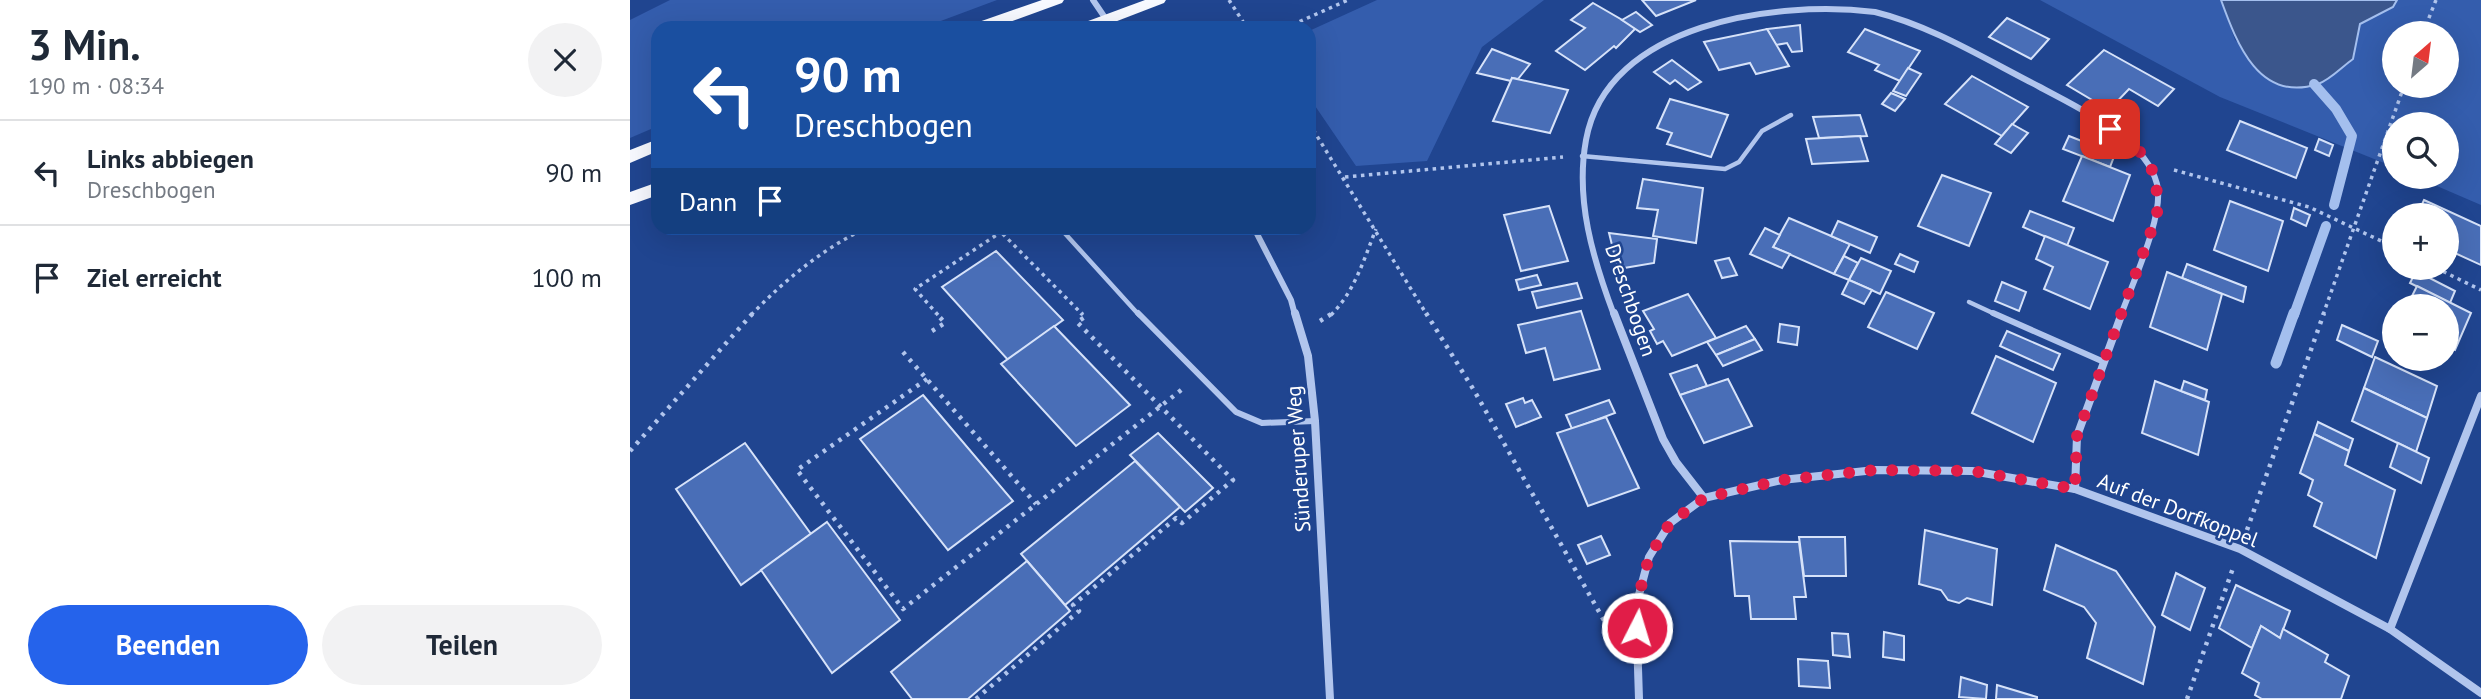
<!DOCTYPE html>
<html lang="de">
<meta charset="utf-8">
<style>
:root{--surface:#fff;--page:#f2f2f3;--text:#1f2937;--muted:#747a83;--line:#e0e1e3;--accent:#2563eb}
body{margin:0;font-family:"PT Sans",sans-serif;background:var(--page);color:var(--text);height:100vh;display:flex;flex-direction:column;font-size:26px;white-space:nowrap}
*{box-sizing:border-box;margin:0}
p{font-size:23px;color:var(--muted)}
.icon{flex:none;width:38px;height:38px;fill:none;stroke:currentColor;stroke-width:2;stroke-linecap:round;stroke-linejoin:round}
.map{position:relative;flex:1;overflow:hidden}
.side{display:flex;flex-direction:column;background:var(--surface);width:630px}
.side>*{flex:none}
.top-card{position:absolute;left:21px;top:21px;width:665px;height:214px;border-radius:21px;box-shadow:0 7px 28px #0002;background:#1a4fa0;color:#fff;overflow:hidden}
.needle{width:46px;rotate:28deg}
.fabs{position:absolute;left:1752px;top:21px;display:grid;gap:14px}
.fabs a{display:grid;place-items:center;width:77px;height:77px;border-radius:50%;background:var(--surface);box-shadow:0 7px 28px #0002;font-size:35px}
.pin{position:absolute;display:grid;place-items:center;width:60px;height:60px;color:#fff;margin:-30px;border-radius:14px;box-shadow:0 4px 10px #0006}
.me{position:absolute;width:77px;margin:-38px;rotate:5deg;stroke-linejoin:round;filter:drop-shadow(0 0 5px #0008)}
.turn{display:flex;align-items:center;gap:24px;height:147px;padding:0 28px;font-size:32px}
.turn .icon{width:91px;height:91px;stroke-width:2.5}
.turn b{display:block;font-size:49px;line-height:60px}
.then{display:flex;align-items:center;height:66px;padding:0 28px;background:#0003;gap:14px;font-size:26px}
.round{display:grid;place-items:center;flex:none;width:74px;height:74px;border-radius:37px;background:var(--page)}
.headline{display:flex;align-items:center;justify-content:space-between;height:119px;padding:0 28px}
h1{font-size:42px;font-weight:700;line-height:52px}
.action{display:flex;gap:14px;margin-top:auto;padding:14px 28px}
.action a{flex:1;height:80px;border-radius:42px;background:var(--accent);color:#fff;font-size:28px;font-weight:700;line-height:80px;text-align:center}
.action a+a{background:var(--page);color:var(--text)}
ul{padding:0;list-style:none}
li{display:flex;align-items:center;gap:21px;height:105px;padding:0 28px;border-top:2px solid var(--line)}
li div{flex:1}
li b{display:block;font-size:26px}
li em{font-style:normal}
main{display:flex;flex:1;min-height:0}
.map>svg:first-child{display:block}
.green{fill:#345dad;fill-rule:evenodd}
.water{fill:#3b568c;stroke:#a4bfee;stroke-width:2}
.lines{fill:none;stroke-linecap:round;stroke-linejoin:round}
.stream-far1{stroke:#a4bfee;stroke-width:10}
.stream{stroke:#a4bfee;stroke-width:11}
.building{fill:#496eb7;stroke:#d6e2f9;stroke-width:2}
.path-far1{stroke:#b1c5ed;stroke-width:3.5;stroke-dasharray:3.5 4.5;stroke-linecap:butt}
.path{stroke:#b1c5ed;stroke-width:4.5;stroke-dasharray:3.5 6;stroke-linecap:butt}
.service-far1{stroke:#b1c5ed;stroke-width:4.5}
.service{stroke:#b1c5ed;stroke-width:6}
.minor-far1{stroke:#b1c5ed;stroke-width:6}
.minor{stroke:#b1c5ed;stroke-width:8}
.primary{fill:#f7f9ff;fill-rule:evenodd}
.route{stroke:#e11d48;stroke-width:12;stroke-dasharray:0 21.6}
.labels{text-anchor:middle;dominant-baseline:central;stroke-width:5;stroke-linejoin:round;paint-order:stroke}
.street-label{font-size:21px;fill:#fff;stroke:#204590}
</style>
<main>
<section class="side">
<div class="headline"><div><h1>3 Min.</h1><p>190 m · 08:34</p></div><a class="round"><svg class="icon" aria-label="close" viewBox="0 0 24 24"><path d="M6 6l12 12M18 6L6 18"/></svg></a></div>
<ul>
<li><svg class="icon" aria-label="left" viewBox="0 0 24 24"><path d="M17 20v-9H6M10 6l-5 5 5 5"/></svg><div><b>Links abbiegen</b><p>Dreschbogen</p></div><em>90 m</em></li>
<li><svg class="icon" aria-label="arrive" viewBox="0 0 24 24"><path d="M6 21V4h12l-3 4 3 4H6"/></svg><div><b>Ziel erreicht</b></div><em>100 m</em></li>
</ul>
<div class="action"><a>Beenden</a><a>Teilen</a></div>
</section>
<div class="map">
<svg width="1851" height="699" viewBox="0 0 1851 699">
<rect width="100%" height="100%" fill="#204590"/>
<g class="green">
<polygon points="40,0 367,0 292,28 28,28 28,126 0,138 0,20"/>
<polygon points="747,0 914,0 852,47 797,161 726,166 679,97 679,31"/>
<path d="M1410,0H1591L1605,40L1664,88L1689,83L1730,24L1763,7L1767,0H1851V205L1786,177H1816V124H1764V167L1590,97ZM1764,33H1816V86H1764Z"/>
</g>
<path class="water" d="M1591,0H1767L1763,7L1730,24L1723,59C1713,66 1700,80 1688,84C1629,103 1607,44 1591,0Z"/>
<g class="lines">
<g class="stream-far1">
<polyline points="1684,84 1706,109 1722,136 1704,205"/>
<polyline points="1664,315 1696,226"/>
</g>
<polyline class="stream" points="1646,363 1664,313"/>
</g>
<g class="building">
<polygon points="1012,0 1066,0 1026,16"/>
<polygon points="963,3 1006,28 986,48 984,46 955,70 926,51 955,28 941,20"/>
<polygon points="1006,12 1022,25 1010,32 992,20"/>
<polygon points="1377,18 1419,39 1401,59 1359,37"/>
<polygon points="1170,25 1172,51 1162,52 1157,43 1146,45 1137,29"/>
<polygon points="1137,29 1159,66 1126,74 1120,63 1089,70 1074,42"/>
<polygon points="1235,29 1290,51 1270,81 1245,70 1249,65 1218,52"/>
<polygon points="862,49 900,64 888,79 882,78 881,81 847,73"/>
<polygon points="1474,50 1544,89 1528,106 1499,89 1479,110 1437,85"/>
<polygon points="1042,60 1071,82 1058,90 1045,80 1040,84 1024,72"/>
<polygon points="1278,68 1291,74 1276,96 1263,91"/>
<polygon points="1342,76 1398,107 1372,136 1315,104"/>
<polygon points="882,78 938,90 920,133 863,121"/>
<polygon points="1261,93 1275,99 1265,111 1252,104"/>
<polygon points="1040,99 1098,115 1081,157 1037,144 1042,133 1027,128"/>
<polygon points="1230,115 1237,136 1189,138 1183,117"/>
<polygon points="1610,121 1677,148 1666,178 1597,150"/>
<polygon points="1382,124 1398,133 1381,153 1365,144"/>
<polygon points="1230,136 1238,161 1182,164 1176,139"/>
<polygon points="1439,136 1485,154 1480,167 1433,149"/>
<polygon points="1689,139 1703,145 1699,156 1685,150"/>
<polygon points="1452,156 1500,175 1483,221 1433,201"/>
<polygon points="1312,175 1361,193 1339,246 1288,226"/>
<polygon points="1013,179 1073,188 1066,243 1023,236 1028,210 1007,208"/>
<polygon points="1794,200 1851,226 1851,265 1816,249 1816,215 1787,215"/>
<polygon points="1600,201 1653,221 1638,271 1584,250"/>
<polygon points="919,206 938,261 891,271 874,215"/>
<polygon points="1664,208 1680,215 1676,226 1661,219"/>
<polygon points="1400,211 1444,228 1437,246 1393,227"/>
<polygon points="1159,218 1220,244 1204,274 1143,247"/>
<polygon points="1208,221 1247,237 1240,253 1201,236"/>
<polygon points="1135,228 1150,235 1143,247 1160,254 1152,268 1120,254"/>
<polygon points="979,233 1027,239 1024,263 988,269"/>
<polygon points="1415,236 1478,262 1460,309 1414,289 1423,267 1406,259"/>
<polygon points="366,251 433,320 378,360 312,287"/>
<polygon points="1270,254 1288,262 1284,272 1265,264"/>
<polygon points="1214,256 1228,263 1219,280 1204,274"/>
<polygon points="1099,258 1107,275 1092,278 1085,261"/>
<polygon points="1231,258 1261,271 1250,294 1219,280"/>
<polygon points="1557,264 1616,287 1613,302 1552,278"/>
<polygon points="1786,271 1825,291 1820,303 1780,283"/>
<polygon points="1537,272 1592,294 1577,350 1520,327"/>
<polygon points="907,275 911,285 889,290 886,280"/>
<polygon points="1219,280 1242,290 1234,304 1212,294"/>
<polygon points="1372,282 1396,292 1389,311 1365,301"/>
<polygon points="947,283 952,298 907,308 902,292"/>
<polygon points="1787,286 1841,313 1825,350 1816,346 1816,306 1777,306"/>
<polygon points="1256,292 1304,313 1287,349 1238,327"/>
<polygon points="1058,294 1086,338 1042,356 1033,341 1027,344 1020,331 1024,329 1013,311"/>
<polygon points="951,311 970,369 924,380 915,348 896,353 888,325"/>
<polygon points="1150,324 1169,327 1167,345 1148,342"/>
<polygon points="1712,325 1748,341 1742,357 1707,340"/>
<polygon points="424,326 500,405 446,446 371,364"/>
<polygon points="1116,326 1125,339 1086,355 1077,342"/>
<polygon points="1377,331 1430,354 1423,370 1370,346"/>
<polygon points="1125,339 1132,350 1093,366 1086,355"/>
<polygon points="1366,356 1426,383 1403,442 1342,413"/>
<polygon points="1745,357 1807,386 1797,418 1734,388"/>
<polygon points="1067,365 1077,386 1050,395 1040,374"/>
<polygon points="1098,379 1122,426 1074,443 1050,395"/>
<polygon points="1525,381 1579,402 1568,455 1512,433"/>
<polygon points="1554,381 1577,390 1575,400 1551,391"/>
<polygon points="1734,388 1797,418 1786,452 1722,421"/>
<polygon points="293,395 383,501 318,550 230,439"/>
<polygon points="893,398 895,403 902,400 911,417 886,427 876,404"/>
<polygon points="979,400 985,413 942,429 936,415"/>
<polygon points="976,417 1009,488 958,506 927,433"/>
<polygon points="1688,422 1723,439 1719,451 1684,434"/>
<polygon points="528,433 583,488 555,512 500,455"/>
<polygon points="1684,434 1719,451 1715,465 1765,490 1746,558 1684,526 1692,503 1678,495 1683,480 1670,473"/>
<polygon points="115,443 181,534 111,585 46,489"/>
<polygon points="1768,443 1799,458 1791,483 1760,467"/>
<polygon points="505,461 550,507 435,605 391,554"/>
<polygon points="197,522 270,620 202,673 131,570"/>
<polygon points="1295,530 1367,549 1362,605 1337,598 1329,603 1318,600 1311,590 1289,584"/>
<polygon points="971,536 980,555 957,564 948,545"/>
<polygon points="1169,537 1215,537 1216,576 1174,576"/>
<polygon points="1100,541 1169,542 1176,597 1164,597 1166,619 1121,619 1119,596 1105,596"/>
<polygon points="1426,545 1486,571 1525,627 1513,684 1457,658 1466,623 1454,607 1414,590"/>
<polygon points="397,561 440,611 338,699 282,699 261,672"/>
<polygon points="1546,573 1575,588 1560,630 1532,615"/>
<polygon points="1606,585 1660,611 1650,638 1631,626 1622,648 1589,628"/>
<polygon points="1631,626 1650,638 1653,629 1698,655 1695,662 1719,676 1711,699 1632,699 1625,695 1629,683 1612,673"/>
<polygon points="1254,632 1274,636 1274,660 1253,657"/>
<polygon points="1202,633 1218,634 1220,657 1203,655"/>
<polygon points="1168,659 1198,661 1200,688 1169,686"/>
<polygon points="1331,677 1357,685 1356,699 1329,697"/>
<polygon points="1367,685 1407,697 1407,699 1366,699"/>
</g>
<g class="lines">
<g class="path-far1">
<polyline points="599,0 617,28"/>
<polyline points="655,28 718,0"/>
<polyline points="1793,33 1806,0"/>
<polyline points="679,123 797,315"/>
<polyline points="1544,170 1679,207 1764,247"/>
<polyline points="715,177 933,157"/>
<polyline points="367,228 453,315"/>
<polyline points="1806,268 1851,290"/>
<path d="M121,315C156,279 191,250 236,228"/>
<polyline points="308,315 285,289 371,232"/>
<path d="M701,315C725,291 734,259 746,229"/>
<polyline points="1693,315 1774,86"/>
</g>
<g class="path">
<polyline points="796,313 845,392 985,640"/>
<polyline points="690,321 703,313"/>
<polyline points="302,331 315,323 306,313"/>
<polyline points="273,352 406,504"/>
<polyline points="297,379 167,470 273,609 555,387"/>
<polyline points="0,451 123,313"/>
<polyline points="1617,530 1694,313"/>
<polyline points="346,699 449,611 443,605 546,518 552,523 603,480 447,322 455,317 451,313"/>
<polyline points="1557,699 1603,568"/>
</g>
<g class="service-far1">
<polyline points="952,156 1095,169 1109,162 1132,131 1161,115"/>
<polyline points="430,228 509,315"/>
<polyline points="1339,302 1367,315"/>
</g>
<g class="service">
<polyline points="508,313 606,412 632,423 685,421"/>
<polyline points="1363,313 1474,362"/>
</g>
<g class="minor-far1">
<polyline points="463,0 482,28"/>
<polyline points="624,228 661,300 665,315"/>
<path d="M984,315C963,259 945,200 956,140C977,23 1146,0 1245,12C1302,26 1355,59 1408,86C1446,107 1515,137 1527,184C1535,214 1502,284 1491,315"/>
</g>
<g class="minor">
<polyline points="665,313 678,356 685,421 700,699"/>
<polyline points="984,313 1033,439 1046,462 1074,498"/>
<polyline points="1445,489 1447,436 1492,313"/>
<polyline points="1760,629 1851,396"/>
<polyline points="1009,699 1006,606 1019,557 1040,523 1074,498 1152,480 1245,470 1342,471 1445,489 1610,549 1760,629 1851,693"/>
</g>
<g class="primary">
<polygon points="412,0 434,0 432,3 363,28 341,28 343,24"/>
<polygon points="515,0 536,0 534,3 469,28 448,28 450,24"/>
<polygon points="28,139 28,151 0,163 0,150"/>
<polygon points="28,182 28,195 0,205 0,192"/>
</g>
</g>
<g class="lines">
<path class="route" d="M1007,628L1006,606L1019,557L1040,523L1074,498L1152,480L1245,470L1342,471L1445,489L1447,436L1527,215C1529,168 1519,154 1480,129"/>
</g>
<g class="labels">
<g class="street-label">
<text transform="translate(1001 300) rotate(71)">Dreschbogen</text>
<text transform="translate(668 459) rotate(-94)">Sünderuper Weg</text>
<text transform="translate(1548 510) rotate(21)">Auf der Dorfkoppel</text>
</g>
</g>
</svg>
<div class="fabs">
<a><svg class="needle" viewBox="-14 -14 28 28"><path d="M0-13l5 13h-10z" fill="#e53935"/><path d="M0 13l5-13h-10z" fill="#747a83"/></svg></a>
<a><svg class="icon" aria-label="search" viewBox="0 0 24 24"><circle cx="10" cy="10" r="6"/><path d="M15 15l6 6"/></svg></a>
<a>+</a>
<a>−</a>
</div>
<div class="pin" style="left:1480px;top:129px;background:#d93025"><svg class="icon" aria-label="arrive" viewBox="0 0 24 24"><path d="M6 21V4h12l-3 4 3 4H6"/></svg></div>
<svg class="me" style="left:1007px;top:628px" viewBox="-20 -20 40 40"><circle r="17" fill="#e11d48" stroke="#fff" stroke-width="3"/><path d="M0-11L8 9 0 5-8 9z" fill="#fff"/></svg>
<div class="top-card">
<div class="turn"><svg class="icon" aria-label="left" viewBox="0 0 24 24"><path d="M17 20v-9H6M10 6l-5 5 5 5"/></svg><div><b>90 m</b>Dreschbogen</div></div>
<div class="then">Dann<svg class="icon" aria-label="arrive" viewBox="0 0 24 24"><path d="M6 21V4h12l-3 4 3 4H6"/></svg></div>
</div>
</div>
</main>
